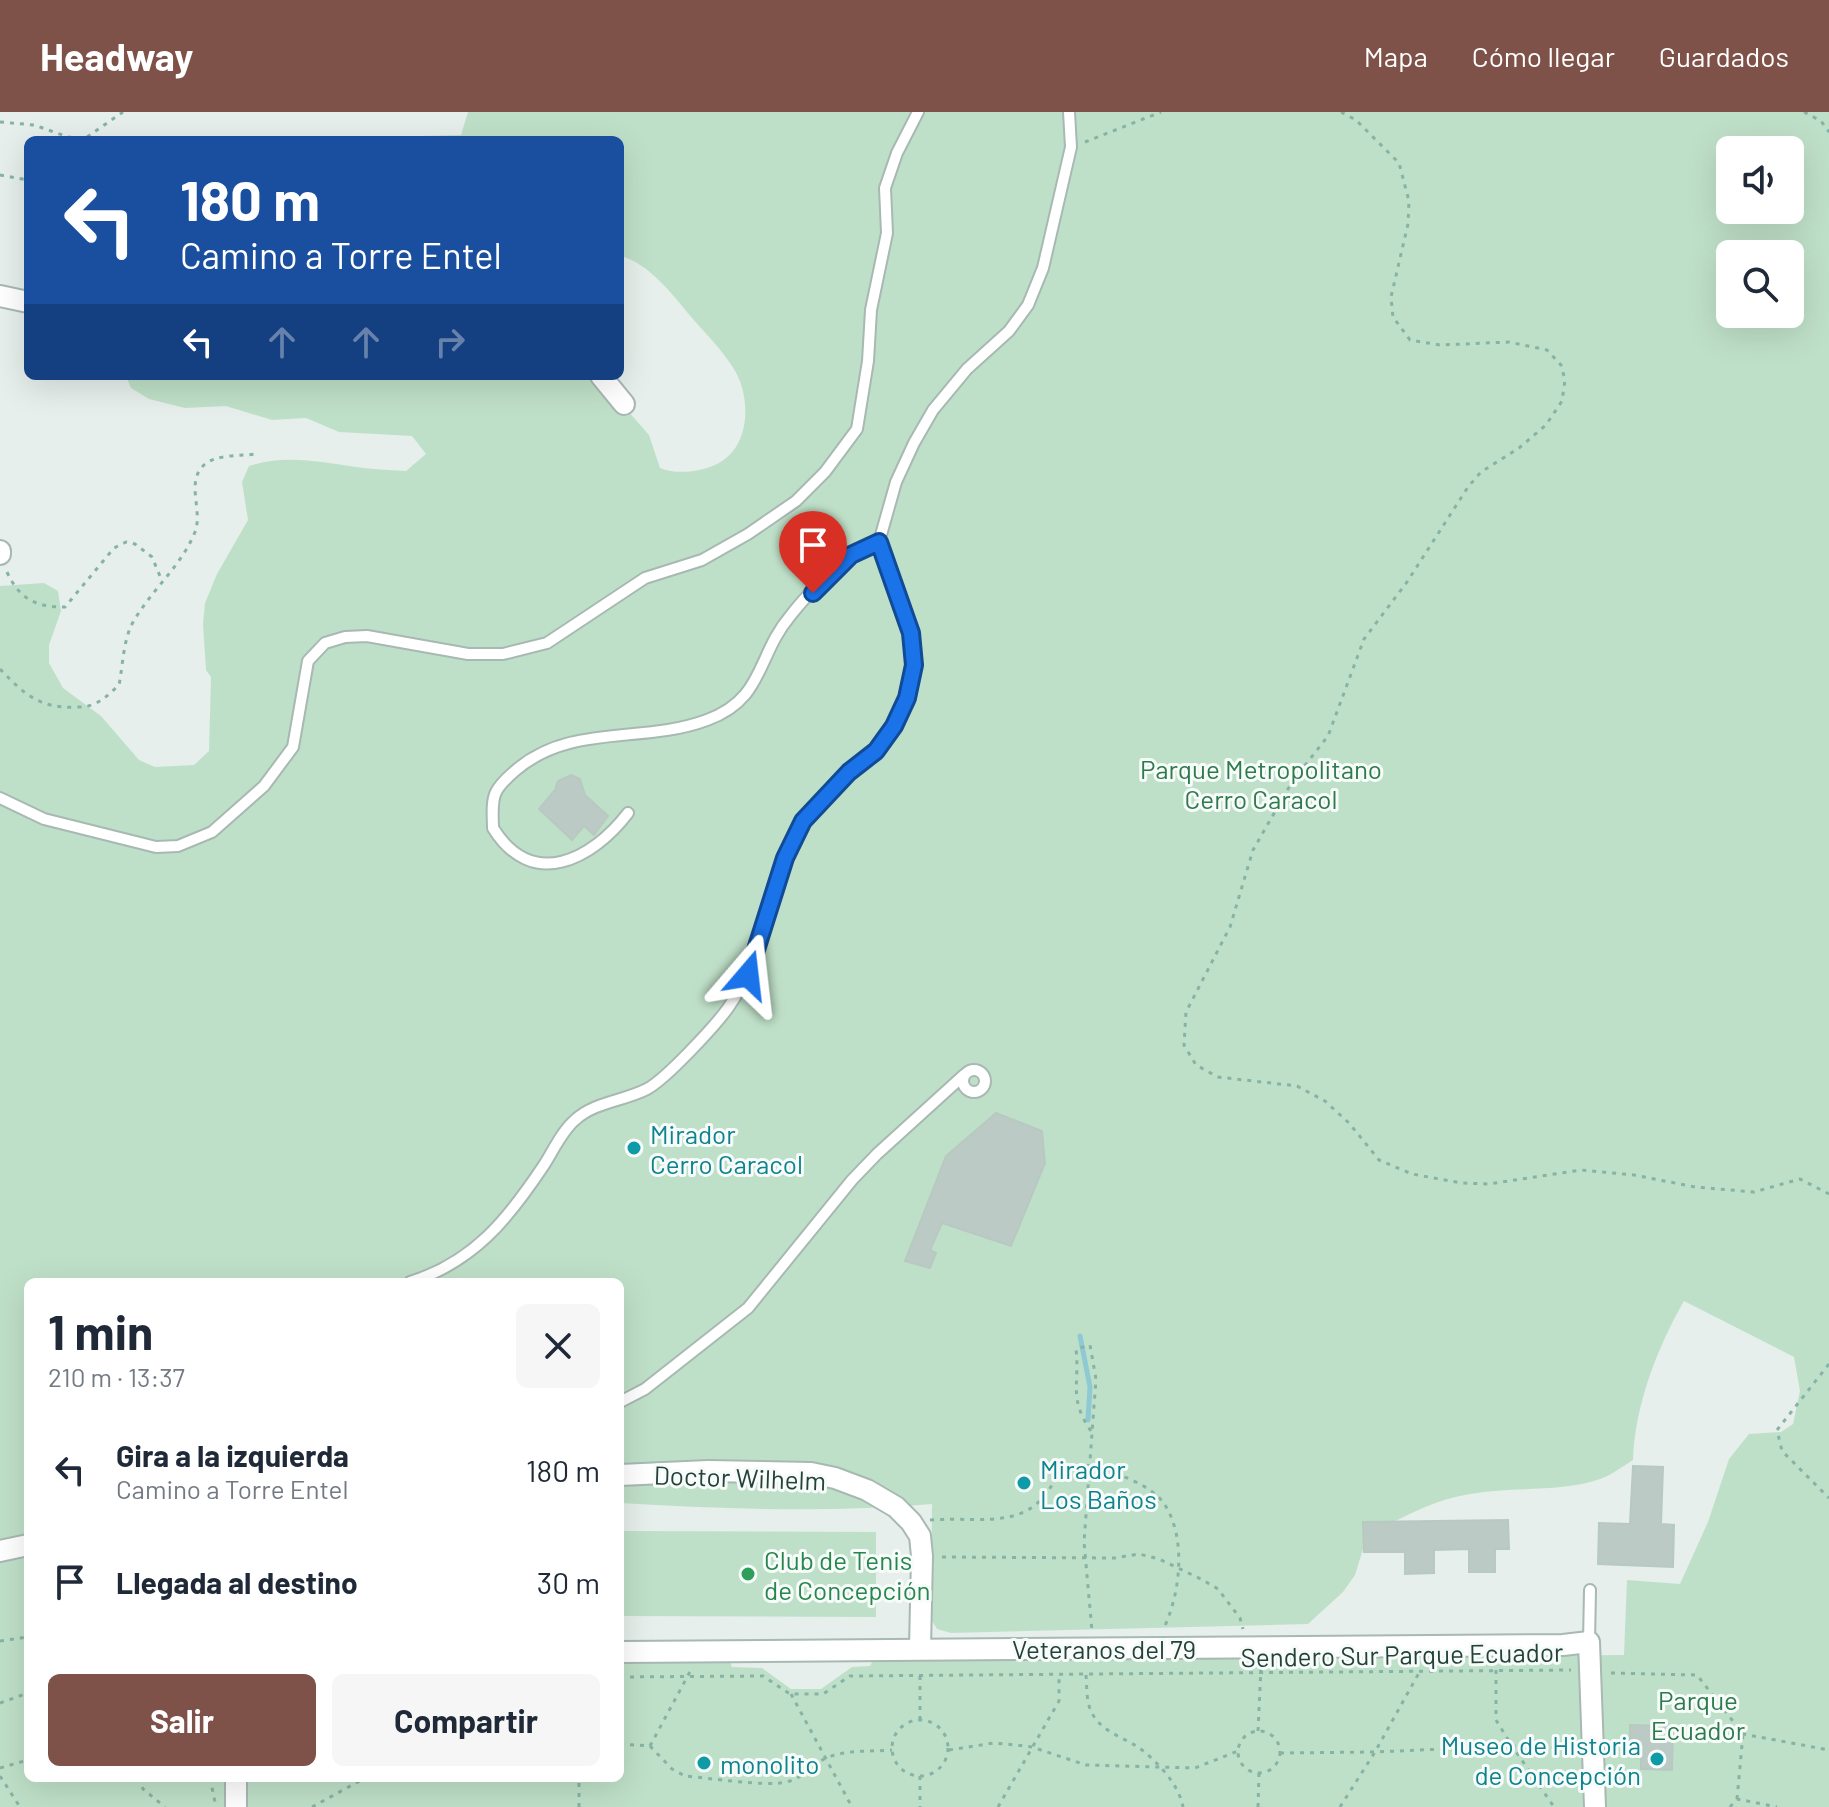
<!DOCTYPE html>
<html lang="es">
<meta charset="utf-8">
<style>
:root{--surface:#fff;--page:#f6f6f7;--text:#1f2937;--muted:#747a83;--accent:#7f5249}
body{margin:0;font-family:Barlow,sans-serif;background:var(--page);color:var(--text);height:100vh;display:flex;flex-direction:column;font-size:30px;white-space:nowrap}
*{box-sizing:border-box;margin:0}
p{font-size:26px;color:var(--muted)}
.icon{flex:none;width:44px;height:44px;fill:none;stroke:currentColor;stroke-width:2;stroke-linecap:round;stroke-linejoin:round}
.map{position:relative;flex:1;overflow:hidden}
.sheet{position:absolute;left:24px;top:1166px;width:600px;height:504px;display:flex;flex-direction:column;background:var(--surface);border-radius:12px;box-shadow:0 8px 32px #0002}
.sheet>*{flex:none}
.top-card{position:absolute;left:24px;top:24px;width:600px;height:244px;border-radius:12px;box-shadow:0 8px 32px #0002;background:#1a4fa0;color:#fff;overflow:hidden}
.tools{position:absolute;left:1716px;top:24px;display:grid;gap:16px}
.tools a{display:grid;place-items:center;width:88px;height:88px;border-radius:12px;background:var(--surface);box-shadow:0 8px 32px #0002;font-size:40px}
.pin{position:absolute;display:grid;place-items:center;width:68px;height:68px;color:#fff;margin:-82px -34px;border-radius:50% 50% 50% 0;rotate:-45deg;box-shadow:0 0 8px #0007}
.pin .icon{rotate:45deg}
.me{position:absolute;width:88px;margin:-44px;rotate:17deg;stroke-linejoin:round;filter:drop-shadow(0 0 6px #0008)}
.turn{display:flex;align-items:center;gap:28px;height:168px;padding:0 24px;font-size:36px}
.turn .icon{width:104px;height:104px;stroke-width:2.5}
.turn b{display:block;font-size:56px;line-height:68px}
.lanes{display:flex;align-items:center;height:76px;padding:0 24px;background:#0003;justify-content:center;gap:40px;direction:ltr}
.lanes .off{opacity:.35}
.round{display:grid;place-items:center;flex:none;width:84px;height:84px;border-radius:12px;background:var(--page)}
.head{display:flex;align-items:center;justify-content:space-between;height:136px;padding:0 24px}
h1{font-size:48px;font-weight:700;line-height:60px}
.primary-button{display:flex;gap:16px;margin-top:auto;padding:16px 24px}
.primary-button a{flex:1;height:92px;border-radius:12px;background:var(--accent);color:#fff;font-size:32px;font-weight:700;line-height:92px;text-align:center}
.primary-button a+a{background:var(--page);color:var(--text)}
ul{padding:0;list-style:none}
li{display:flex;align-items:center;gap:24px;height:112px;padding:0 24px}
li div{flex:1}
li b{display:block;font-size:30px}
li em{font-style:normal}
header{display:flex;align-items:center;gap:48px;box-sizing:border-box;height:112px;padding:0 40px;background:var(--accent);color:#fff}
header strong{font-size:38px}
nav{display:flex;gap:44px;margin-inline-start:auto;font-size:28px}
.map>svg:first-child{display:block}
.green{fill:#bfe0c8;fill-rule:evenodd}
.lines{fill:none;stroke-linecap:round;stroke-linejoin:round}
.stream{stroke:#8ec9d4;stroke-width:5}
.building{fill:#bbcac4;stroke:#b8c9c2;stroke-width:2}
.lane-casing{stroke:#a8b8b2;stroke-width:14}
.street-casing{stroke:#a8b8b2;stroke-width:24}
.path{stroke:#86b3a5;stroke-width:3;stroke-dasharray:4 6;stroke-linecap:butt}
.lane{stroke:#fff;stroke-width:10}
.street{stroke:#fff;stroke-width:20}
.route-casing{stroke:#114b97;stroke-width:20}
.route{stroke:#1a73e8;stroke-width:14}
.culture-dot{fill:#0f9aa8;stroke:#f7fbf9;stroke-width:3}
.leisure-dot{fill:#2e9e5b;stroke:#f7fbf9;stroke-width:3}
.labels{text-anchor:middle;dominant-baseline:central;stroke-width:6;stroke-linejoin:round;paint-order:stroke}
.park-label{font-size:26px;fill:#2d7a4b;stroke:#f7fbf9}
.culture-label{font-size:26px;fill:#0d838f;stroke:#f7fbf9;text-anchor:start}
.street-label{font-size:26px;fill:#24423a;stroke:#f7fbf9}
.leisure-label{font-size:26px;fill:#27864d;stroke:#f7fbf9;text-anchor:start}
</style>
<header>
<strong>Headway</strong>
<nav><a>Mapa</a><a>Cómo llegar</a><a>Guardados</a></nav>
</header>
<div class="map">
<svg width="1829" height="1695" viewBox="0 0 1829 1695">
<rect width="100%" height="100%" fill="#e6efeb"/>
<g class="green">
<path d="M468,0H1829V1695H247V1666H620V1550L730,1549L732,1555L762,1556L791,1577H821L852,1555L870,1554L873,1548L1624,1543L1627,1468L1680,1472L1708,1410L1729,1347L1749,1322L1781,1320L1793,1312L1800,1279L1794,1245L1684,1189C1657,1236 1635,1293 1633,1348C1623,1354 1612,1363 1600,1367C1560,1381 1513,1374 1470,1382C1432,1388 1401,1406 1367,1424L1355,1463L1343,1480L1308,1512L951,1521L937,1517L931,1507L932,1392C828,1401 724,1397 620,1391V1170H28V1666H226V1695H0V474L44,471L58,479L61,499L49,533V551L63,576L101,604L139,648L155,655L194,653L209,639L211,565L206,558L203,512L205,491L217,462L248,408L242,370L249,354C282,343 316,349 349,354C368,357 387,358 406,359L426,342L412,324L339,320L306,306L272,308L226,294L185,296L149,287L131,276L126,264H597L649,323L660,356C677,363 702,360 719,351C751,334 752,283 732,254C721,237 706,222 693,207C674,185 650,151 620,144V28H417L421,24L461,23ZM1730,38H1790V98H1730ZM1730,142H1790V202H1730Z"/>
<polygon points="620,1419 876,1420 876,1505 620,1504"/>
</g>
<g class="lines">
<polyline class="stream" points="1080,1224 1090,1275 1088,1308"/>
</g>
<g class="building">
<polygon points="571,663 580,667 585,683 608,704 594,723 584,714 572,728 539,697 555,678 558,669"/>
<polygon points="996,1001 1042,1019 1045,1051 1011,1134 942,1111 930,1138 936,1141 930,1156 905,1149 946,1044"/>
<polygon points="1633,1354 1663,1355 1661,1412 1674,1413 1673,1455 1598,1452 1599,1411 1630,1412"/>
<polygon points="1508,1408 1509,1437 1495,1437 1495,1460 1469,1460 1469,1437 1434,1438 1434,1461 1405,1462 1405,1440 1364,1440 1363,1410"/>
<polygon points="1630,1613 1673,1614 1672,1658 1641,1657 1641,1637 1630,1637"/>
</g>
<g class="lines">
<defs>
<g id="lane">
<polyline points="879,430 896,370 914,331 933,298 967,257 1009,219 1028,193 1043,156 1071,35 1069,0"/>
<polyline points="0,686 44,707 156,735 178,734 212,720 264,674 293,635 308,549 325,531 345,525 367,524 468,542 503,542 547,531 645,466 702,448 748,422 796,389 825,360 857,317 868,249 871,198 887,121 885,76 897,41 918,0"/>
<path d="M628,701C592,748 532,779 493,716C493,706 491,690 496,680C500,672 509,664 516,658C571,611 643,632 707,608C765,587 756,544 791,503C804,486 834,455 851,443C859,437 870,434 879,430"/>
<circle cx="974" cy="969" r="11"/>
<path d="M410,1170C474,1150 508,1107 544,1053C553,1039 562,1019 575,1008C594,990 624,989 647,977C666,967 715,914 728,896C767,841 767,768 802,711C812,694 837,670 852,658C860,652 870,646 876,639C889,626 901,604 907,587C926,535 895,479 879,430"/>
<polyline points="620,1290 645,1277 748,1196 852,1068 877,1042 964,963"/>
<polyline points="1589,1530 1590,1478"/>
</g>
<g id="street">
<polyline points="0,184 28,190"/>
<polyline points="601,264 624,292"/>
<polyline points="0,439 0,442"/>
<polyline points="620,1363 708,1359 811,1361 835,1366 867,1378 896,1395 911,1410 920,1424 922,1444 920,1536"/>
<polyline points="0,1439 28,1433"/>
<polyline points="620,1540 1563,1533 1589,1530 1595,1695"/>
<polyline points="236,1666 236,1695"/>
</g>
</defs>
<use href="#lane" class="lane-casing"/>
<use href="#street" class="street-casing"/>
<g class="path">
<polyline points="1341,0 1356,8 1399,51 1409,89 1408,112 1391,185 1393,205 1410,228 1440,233 1509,230 1547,238 1561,253 1565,268 1562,289 1546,313 1519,336 1481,360 1468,375 1407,470 1364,527 1328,624 1292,670 1253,738 1230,815 1186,900 1184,933 1196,953 1218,965 1297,974 1325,989 1349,1011 1379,1048 1412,1062 1462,1071 1489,1072 1581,1058 1634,1063 1695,1075 1754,1080 1800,1067 1829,1082"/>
<polyline points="1804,0 1821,9 1829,20"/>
<polyline points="0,10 34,13 68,25 84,27 123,0"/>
<polyline points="1085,30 1161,0"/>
<polyline points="0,63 28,68"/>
<path d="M7,460C20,488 36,495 65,495L114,436L126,430L135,432L152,445L162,469"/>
<path d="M0,557C23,581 39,597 76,595C82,595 88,595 94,592C104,588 111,580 119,573C123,553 123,530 132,512C150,479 181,455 195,420C203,399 186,371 203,354C214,342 241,344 256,342"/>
<polyline points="1829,1252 1777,1318 1782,1339 1829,1386"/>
<path d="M1091,1319C1068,1286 1080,1271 1076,1237L1090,1233L1096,1267L1084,1430L1092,1519"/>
<path d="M930,1408C989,1404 1034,1422 1060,1356C1083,1350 1105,1354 1125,1365C1139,1371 1157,1380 1165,1393C1187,1428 1180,1483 1163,1518"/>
<polyline points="942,1445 1114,1446 1139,1442 1159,1447 1201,1467 1218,1477 1240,1506 1243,1517"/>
<polyline points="0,1529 28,1525"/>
<polyline points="1496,1558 1496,1608 1512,1634 1572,1636"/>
<polyline points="1611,1561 1697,1563 1743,1622 1829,1638"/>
<path d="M1086,1563C1087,1576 1086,1590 1092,1601C1101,1619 1122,1625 1138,1635C1156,1648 1179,1672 1183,1695"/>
<polyline points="920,1564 920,1608"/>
<polyline points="620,1565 763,1564 790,1582 823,1582 850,1564 1571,1558"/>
<polyline points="791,1582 852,1695"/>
<polyline points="0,1591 28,1581"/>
<circle cx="920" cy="1636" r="28"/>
<polyline points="1258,1619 1261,1555"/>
<circle cx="1259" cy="1640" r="21"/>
<path d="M620,1632L650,1634L672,1657L685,1664C710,1666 766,1675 786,1670C802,1667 811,1654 824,1647C845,1637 869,1640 892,1638"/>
<polyline points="650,1634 692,1556"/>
<polyline points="949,1638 994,1631 1016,1633 1032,1635 1086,1653 1195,1656 1238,1639"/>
<polyline points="1280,1641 1375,1640 1512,1634 1554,1695"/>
<polyline points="0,1656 28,1648"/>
<polyline points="0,1664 20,1695"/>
<polyline points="920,1664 920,1695"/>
<polyline points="138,1666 143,1677 165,1695"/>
<polyline points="210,1666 216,1695"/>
<polyline points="1737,1687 1743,1622"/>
<polyline points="312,1695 365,1666"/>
<polyline points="579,1695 579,1666"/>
<polyline points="998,1695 1059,1589 1059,1564"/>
<polyline points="1258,1695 1259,1661"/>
<polyline points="1340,1695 1375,1640 1420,1559"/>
<polyline points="1730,1695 1737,1687 1777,1695"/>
</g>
<use href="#lane" class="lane"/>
<use href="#street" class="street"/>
</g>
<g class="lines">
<defs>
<polyline id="route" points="748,863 785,746 803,709 849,660 876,639 894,614 907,586 914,553 911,521 879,430 851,443 813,481"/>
</defs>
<use href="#route" class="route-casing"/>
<use href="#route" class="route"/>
</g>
<g class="culture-dot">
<circle cx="634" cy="1036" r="8"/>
<circle cx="1024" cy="1371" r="8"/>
<circle cx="1657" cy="1647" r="8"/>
<circle cx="704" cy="1651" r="8"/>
</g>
<circle class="leisure-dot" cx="748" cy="1462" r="8"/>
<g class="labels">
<g class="park-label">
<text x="1261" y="656">Parque Metropolitano<tspan x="1261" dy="30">Cerro Caracol</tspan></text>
<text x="1698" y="1587">Parque<tspan x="1698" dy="30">Ecuador</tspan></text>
</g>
<g class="culture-label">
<text x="650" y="1021">Mirador<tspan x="650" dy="30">Cerro Caracol</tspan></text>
<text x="1040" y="1356">Mirador<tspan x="1040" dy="30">Los Baños</tspan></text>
<text x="1641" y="1632" text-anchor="end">Museo de Historia<tspan x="1641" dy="30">de Concepción</tspan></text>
<text x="720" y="1651">monolito</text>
</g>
<g class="street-label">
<text transform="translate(740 1365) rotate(2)">Doctor Wilhelm</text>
<text x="1104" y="1536">Veteranos del 79</text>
<text transform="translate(1402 1542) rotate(-1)">Sendero Sur Parque Ecuador</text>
</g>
<g class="leisure-label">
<text x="764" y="1447">Club de Tenis<tspan x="764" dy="30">de Concepción</tspan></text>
</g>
</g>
</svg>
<div class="tools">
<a><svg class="icon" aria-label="sound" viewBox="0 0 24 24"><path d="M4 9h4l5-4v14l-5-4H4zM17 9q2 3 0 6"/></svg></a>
<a><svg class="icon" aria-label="search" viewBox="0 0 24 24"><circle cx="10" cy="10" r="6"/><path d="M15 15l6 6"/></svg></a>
</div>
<div class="pin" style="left:813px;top:481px;background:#d93025"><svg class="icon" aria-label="arrive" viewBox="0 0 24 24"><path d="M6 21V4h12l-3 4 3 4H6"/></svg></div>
<svg class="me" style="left:748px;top:863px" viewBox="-20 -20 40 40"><path d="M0-17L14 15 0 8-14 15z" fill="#1a73e8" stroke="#fff" stroke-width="4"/></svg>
<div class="top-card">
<div class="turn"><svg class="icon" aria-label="left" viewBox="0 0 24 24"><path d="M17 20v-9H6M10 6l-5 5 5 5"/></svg><div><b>180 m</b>Camino a Torre Entel</div></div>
<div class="lanes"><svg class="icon" aria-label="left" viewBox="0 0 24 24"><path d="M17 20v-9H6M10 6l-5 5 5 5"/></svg><svg class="icon off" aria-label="ahead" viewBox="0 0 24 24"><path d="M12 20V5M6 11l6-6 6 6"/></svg><svg class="icon off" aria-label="ahead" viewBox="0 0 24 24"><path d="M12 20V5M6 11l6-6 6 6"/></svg><svg class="icon off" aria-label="right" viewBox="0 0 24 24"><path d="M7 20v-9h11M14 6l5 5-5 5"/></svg></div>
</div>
<section class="sheet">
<div class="head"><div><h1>1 min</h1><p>210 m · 13:37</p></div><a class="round"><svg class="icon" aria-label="close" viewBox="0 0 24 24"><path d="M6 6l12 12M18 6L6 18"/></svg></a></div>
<ul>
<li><svg class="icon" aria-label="left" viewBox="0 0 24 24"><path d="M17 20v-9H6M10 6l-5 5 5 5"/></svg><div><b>Gira a la izquierda</b><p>Camino a Torre Entel</p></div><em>180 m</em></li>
<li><svg class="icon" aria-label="arrive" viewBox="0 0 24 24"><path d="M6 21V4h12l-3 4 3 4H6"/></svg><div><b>Llegada al destino</b></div><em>30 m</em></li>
</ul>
<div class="primary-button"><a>Salir</a><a>Compartir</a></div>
</section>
</div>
